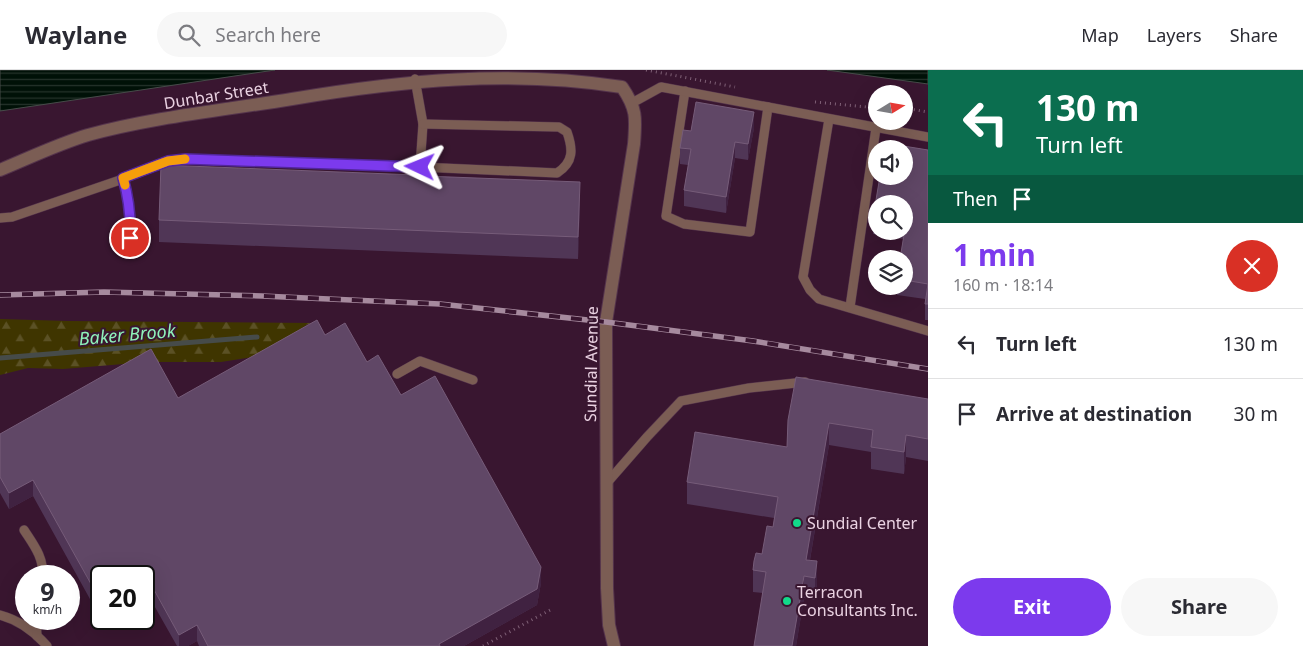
<!DOCTYPE html>
<meta charset="utf-8">
<style>
:root{--surface:#fff;--page:#f7f7f7;--text:#2b2b33;--muted:#7c7c81;--line:#e1e1e2;--accent:#7c3aed}
body{margin:0;font-family:"Noto Sans",sans-serif;background:var(--page);color:var(--text);height:100vh;display:flex;flex-direction:column;font-size:19px;white-space:nowrap}
*{box-sizing:border-box;margin:0}
p{font-size:16px;color:var(--muted)}
.icon{flex:none;width:28px;height:28px;fill:none;stroke:currentColor;stroke-width:2;stroke-linecap:round;stroke-linejoin:round}
.map{position:relative;flex:1;overflow:hidden}
.drawer{display:flex;flex-direction:column;background:var(--surface);width:375px}
.drawer>*{flex:none}
.top-card{background:#0b6e4f;color:#fff;overflow:hidden}
.needle{width:32px;rotate:79deg}
.buttons{position:absolute;left:868px;top:15px;display:grid;gap:10px}
.buttons a{display:grid;place-items:center;width:45px;height:45px;border-radius:50%;background:var(--surface);box-shadow:0 5px 20px #0002;font-size:25px}
.speed{position:absolute;left:15px;top:495px;display:flex;gap:10px;font-size:25px;font-weight:700;text-align:center}
.speed>*{display:grid;place-content:center;width:65px;height:65px;border-radius:50%;background:var(--surface);box-shadow:0 5px 20px #0002;line-height:1}
.speed small{font-size:12px;font-weight:400}
.speed .limit{border:2px solid #111;border-radius:8px;background:#fff;color:#111}
.pin{position:absolute;display:grid;place-items:center;width:42px;height:42px;color:#fff;margin:-21px;border:2px solid #fff;border-radius:50%;box-shadow:0 1px 5px #0007}
.me{position:absolute;width:55px;margin:-28px;rotate:272deg;stroke-linejoin:round;filter:drop-shadow(0 0 4px #0008)}
.turn{display:flex;align-items:center;gap:18px;height:105px;padding:0 25px;font-size:22px}
.turn .icon{width:65px;height:65px;stroke-width:2.5}
.turn b{display:block;font-size:35px;line-height:42px}
.then{display:flex;align-items:center;height:48px;padding:0 25px;background:#0003;gap:10px;font-size:19px}
.round{display:grid;place-items:center;flex:none;width:52px;height:52px;border-radius:26px;background:var(--page)}
.summary{display:flex;align-items:center;justify-content:space-between;height:85px;padding:0 25px}
h1{font-size:30px;font-weight:700;line-height:38px;color:var(--accent)}
.button{display:flex;gap:10px;margin-top:auto;padding:10px 25px}
.button a{flex:1;height:58px;border-radius:30px;background:var(--accent);color:#fff;font-size:20px;font-weight:700;line-height:58px;text-align:center}
.button a+a{background:var(--page);color:var(--text)}
ul{padding:0;list-style:none}
li{display:flex;align-items:center;gap:15px;height:70px;padding:0 25px;border-top:1px solid var(--line)}
li div{flex:1}
li b{display:block;font-size:19px}
li em{font-style:normal}
header{display:flex;align-items:center;gap:30px;box-sizing:border-box;height:70px;padding:0 25px;background:var(--surface);border-bottom:1px solid var(--line)}
header strong{font-size:24px}
nav{display:flex;gap:28px;margin-inline-start:auto;font-size:18px}
.search{width:350px;height:45px;background:var(--page);display:flex;align-items:center;gap:12px;box-sizing:border-box;padding:0 18px;border-radius:28px;color:var(--muted);font-size:19px}
main{display:flex;flex:1;min-height:0}
.map>svg:first-child{display:block}
.forest{fill:url(#forest-firs)}
.water{fill:url(#water-rules);stroke:#464b49}
.lines{fill:none;stroke-linecap:round;stroke-linejoin:round}
.stream{stroke:#464b49;stroke-width:5}
.lane-casing{stroke:#55344c;stroke-width:10}
.street-casing{stroke:#55344c;stroke-width:14}
.path{stroke:#7f6076;stroke-width:3;stroke-dasharray:1 4;stroke-linecap:butt}
.lane{stroke:#7b5d54;stroke-width:9}
.street{stroke:#7b5d54;stroke-width:12}
.rail-casing{stroke:#a68a9e;stroke-width:5.5}
.rail{stroke:#391630;stroke-width:4;stroke-dasharray:11;stroke-linecap:butt}
.wall{fill:#503656;fill-rule:evenodd}
.shaded-wall{fill:#402241}
.building{fill:#604766;stroke:#765c79}
.route-casing{stroke:#51269a;stroke-width:12}
.route{stroke:#7c3aed;stroke-width:9}
.slow{stroke:#f59e0b;stroke-width:9}
.poi-dot{fill:#12d98a;stroke:#391630;stroke-width:2}
.labels{text-anchor:middle;dominant-baseline:central;stroke-width:4;stroke-linejoin:round;paint-order:stroke}
.street-label{font-size:16px;fill:#ead2e2;stroke:#391630}
.poi-label{font-size:16px;fill:#ead2e2;stroke:#391630;text-anchor:start}
.water-label{font-size:18px;font-style:italic;fill:#8ff2ba;stroke:#391630}
</style>
<header>
<strong>Waylane</strong>
<div class="search"><svg class="icon" aria-label="search" viewBox="0 0 24 24"><circle cx="10" cy="10" r="6"/><path d="M15 15l6 6"/></svg>Search here</div>
<nav><a>Map</a><a>Layers</a><a>Share</a></nav>
</header>
<main>
<div class="map">
<svg width="928" height="576" viewBox="0 0 928 576">
<defs>
<pattern id="forest-firs" width="22" height="20" patternUnits="userSpaceOnUse" patternTransform="scale(1.25)"><rect width="22" height="20" fill="#3f3500"/><path d="M5 1l3.5 6h-7zM16 11l3.5 6h-7z" fill="#5b5125"/></pattern>
<pattern id="water-rules" width="6" height="5" patternUnits="userSpaceOnUse" patternTransform="scale(1.25)"><rect width="6" height="5" fill="#001107"/><path d="M0 2.5h6" fill="none" stroke="#25332b"/></pattern>
</defs>
<rect width="100%" height="100%" fill="#391630"/>
<polygon class="forest" points="0,249 68,251 314,253 308,254 260,286 221,292 148,292 63,299 28,298 0,305"/>
<g class="water">
<polygon points="0,0 275,0 0,41"/>
<polygon points="827,0 928,0 928,14"/>
</g>
<g class="lines">
<polyline class="stream" points="0,288 257,267"/>
<defs>
<g id="lane">
<polyline points="685,21 666,146 684,154 750,162 768,37"/>
<polyline points="632,33 661,17 928,67"/>
<polyline points="829,49 803,207 810,220 819,229 928,261"/>
<polyline points="123,109 168,91 186,89 420,97 423,54 415,9"/>
<path d="M420,119V97L557,103C574,92 573,79 567,62L559,57L423,54"/>
<polyline points="0,148 12,147 123,109 129,132 130,168"/>
<polyline points="850,237 876,58"/>
<polyline points="397,304 420,291 473,310"/>
<polyline points="606,414 647,367 681,331 749,318 805,312"/>
<path d="M24,460C33,474 45,489 42,506"/>
<path d="M0,545C19,550 34,561 47,576"/>
<polyline points="36,549 37,566"/>
</g>
<path id="street" d="M0,100C29,88 58,74 88,65C154,47 225,40 292,29C405,10 509,0 622,17C637,39 636,48 634,74L606,252L607,518L609,555L614,576"/>
</defs>
<use href="#lane" class="lane-casing"/>
<use href="#street" class="street-casing"/>
<g class="path">
<polyline points="646,0 735,17"/>
<polyline points="815,32 867,37 876,36"/>
<polyline points="904,38 928,42"/>
<polyline points="483,576 552,539"/>
</g>
<use href="#lane" class="lane"/>
<use href="#street" class="street"/>
<defs>
<polyline id="rail" points="0,225 104,222 262,226 440,234 606,252 753,271 928,299"/>
</defs>
<use href="#rail" class="rail-casing"/>
<use href="#rail" class="rail"/>
</g>
<g class="wall">
<polygon points="754,58 748,90 735,88 726,143 684,136 684,120 688,95 680,94 680,78 691,61"/>
<path d="M885,73L928,80V250H925V229L897,225V216H904V189H900L903,169L873,164V148L880,106H904V79H884ZM876,134H904V161H876Z"/>
<polygon points="420,107 580,134 578,189 159,172 159,150"/>
<polygon points="325,265 367,292 401,325 541,513 537,535 464,576 199,576 197,571 188,576 177,576 147,523 144,525 144,506 101,506 101,549 33,426 9,439 0,423 0,364 178,328"/>
<polygon points="928,329 928,391 906,387 904,404 871,399 871,382 829,375 810,490 817,513 815,530 804,528 796,576 754,576 763,523 753,522 753,500 762,484 773,457 774,448 687,434 687,412 787,377 788,350"/>
</g>
<g class="shaded-wall">
<polygon points="754,42 754,58 748,90 748,74"/>
<polygon points="735,72 735,88 726,143 726,127"/>
<polygon points="580,112 580,134 578,189 578,167"/>
<polygon points="829,353 829,375 807,507 806,490"/>
<polygon points="906,365 906,387 904,404 904,382"/>
<polygon points="33,410 33,426 9,439 9,423"/>
<polygon points="817,491 817,513 815,530 815,508"/>
<polygon points="541,497 541,513 537,535 464,576 439,576 439,574"/>
<polygon points="804,506 804,528 796,576 792,576"/>
<polygon points="147,507 147,523 144,525 144,509"/>
<polygon points="197,555 197,571 188,576 179,576 179,565"/>
</g>
<g class="building">
<polygon points="696,32 754,42 748,74 735,72 726,127 684,120 691,79 680,78 683,60 691,61"/>
<polygon points="885,73 928,80 928,234 925,234 928,214 904,210 904,189 900,189 906,153 904,153 904,134 876,134 876,148 873,148 880,106 904,106 904,79 884,79"/>
<polygon points="161,95 416,105 420,107 424,106 580,112 578,167 159,150"/>
<polygon points="317,250 325,265 345,253 367,292 378,285 401,325 435,306 541,497 537,519 439,574 440,576 208,576 197,555 179,565 147,507 144,509 144,506 101,506 101,532 33,410 9,423 0,407 0,364 151,279 178,328"/>
<polygon points="796,307 928,329 928,369 906,365 904,382 871,377 873,360 829,353 806,490 817,491 815,508 804,506 792,576 754,576 766,502 753,500 754,491 756,483 762,484 767,456 773,457 778,427 687,412 695,362 787,377 788,350"/>
</g>
<g class="lines">
<defs>
<path id="route" d="M130,168C131,147 129,129 123,108L168,91L186,89L420,97"/>
</defs>
<use href="#route" class="route-casing"/>
<use href="#route" class="route"/>
<polyline class="slow" points="125,115 123,108 168,91 185,89"/>
</g>
<g class="poi-dot">
<circle cx="797" cy="453" r="5"/>
<circle cx="787" cy="531" r="5"/>
</g>
<g class="labels">
<g class="street-label">
<text transform="translate(216 25) rotate(-9)">Dunbar Street</text>
<text transform="translate(591 294) rotate(-89)">Sundial Avenue</text>
</g>
<g class="poi-label">
<text x="807" y="453">Sundial Center</text>
<text x="797" y="522">Terracon<tspan x="797" dy="18">Consultants Inc.</tspan></text>
</g>
<g class="water-label">
<text transform="translate(127 264) rotate(-5)">Baker Brook</text>
</g>
</g>
</svg>
<div class="buttons">
<a><svg class="needle" viewBox="-14 -14 28 28"><path d="M0-13l5 13h-10z" fill="#e53935"/><path d="M0 13l5-13h-10z" fill="#7c7c81"/></svg></a>
<a><svg class="icon" aria-label="sound" viewBox="0 0 24 24"><path d="M4 9h4l5-4v14l-5-4H4zM17 9q2 3 0 6"/></svg></a>
<a><svg class="icon" aria-label="search" viewBox="0 0 24 24"><circle cx="10" cy="10" r="6"/><path d="M15 15l6 6"/></svg></a>
<a><svg class="icon" aria-label="layers" viewBox="0 0 24 24"><path d="M12 4l9 5-9 5-9-5zM3 14l9 5 9-5"/></svg></a>
</div>
<div class="speed"><div>9<small>km/h</small></div><div class="limit">20</div></div>
<div class="pin" style="left:130px;top:168px;background:#d93025"><svg class="icon" aria-label="arrive" viewBox="0 0 24 24"><path d="M6 21V4h12l-3 4 3 4H6"/></svg></div>
<svg class="me" style="left:420px;top:97px" viewBox="-20 -20 40 40"><path d="M0-17L14 15 0 8-14 15z" fill="#7c3aed" stroke="#fff" stroke-width="4"/></svg>
</div>
<section class="drawer">
<div class="top-card">
<div class="turn"><svg class="icon" aria-label="left" viewBox="0 0 24 24"><path d="M17 20v-9H6M10 6l-5 5 5 5"/></svg><div><b>130 m</b>Turn left</div></div>
<div class="then">Then<svg class="icon" aria-label="arrive" viewBox="0 0 24 24"><path d="M6 21V4h12l-3 4 3 4H6"/></svg></div>
</div>
<div class="summary"><div><h1>1 min</h1><p>160 m · 18:14</p></div><a class="round" style="background:#d93025;color:#fff"><svg class="icon" aria-label="close" viewBox="0 0 24 24"><path d="M6 6l12 12M18 6L6 18"/></svg></a></div>
<ul>
<li><svg class="icon" aria-label="left" viewBox="0 0 24 24"><path d="M17 20v-9H6M10 6l-5 5 5 5"/></svg><div><b>Turn left</b></div><em>130 m</em></li>
<li><svg class="icon" aria-label="arrive" viewBox="0 0 24 24"><path d="M6 21V4h12l-3 4 3 4H6"/></svg><div><b>Arrive at destination</b></div><em>30 m</em></li>
</ul>
<div class="button"><a>Exit</a><a>Share</a></div>
</section>
</main>
